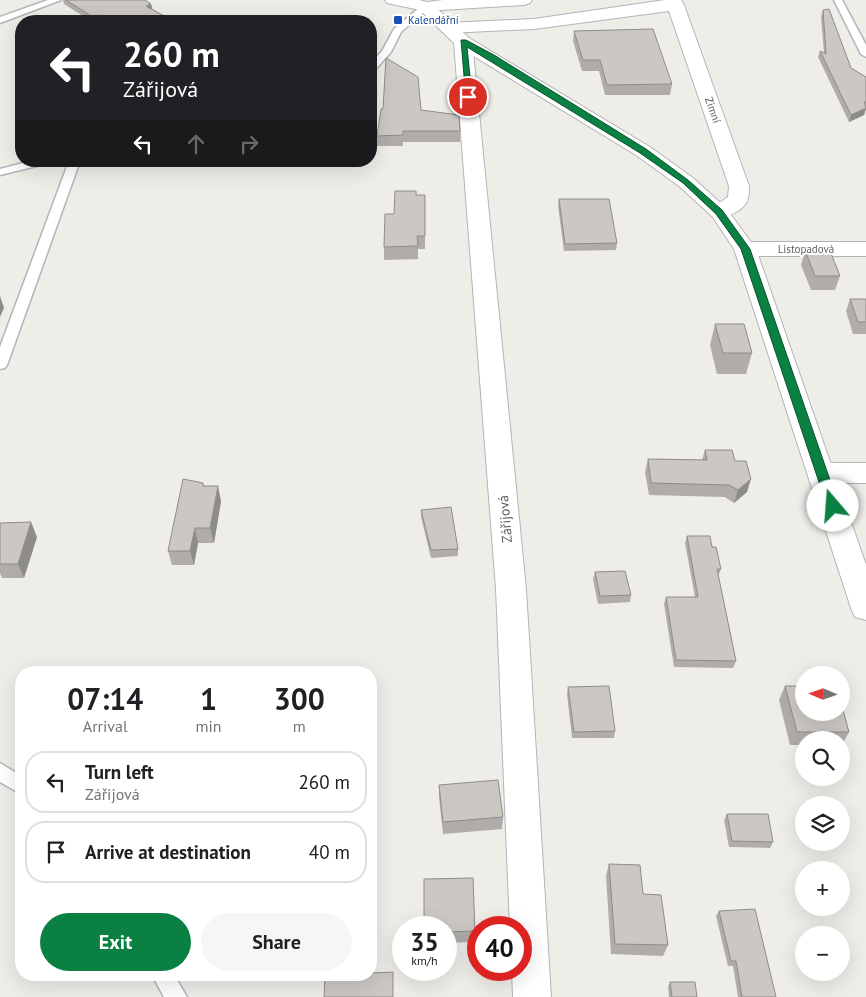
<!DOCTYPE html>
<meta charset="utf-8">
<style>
:root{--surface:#fff;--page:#f6f6f6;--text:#202124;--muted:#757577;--line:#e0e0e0;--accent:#0b8043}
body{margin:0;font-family:"PT Sans",sans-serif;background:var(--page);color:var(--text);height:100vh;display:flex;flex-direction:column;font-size:19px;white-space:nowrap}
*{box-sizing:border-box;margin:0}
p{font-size:16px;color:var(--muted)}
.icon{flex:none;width:28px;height:28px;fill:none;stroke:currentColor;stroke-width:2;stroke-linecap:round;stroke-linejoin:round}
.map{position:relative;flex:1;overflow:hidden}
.panel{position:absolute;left:15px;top:666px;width:362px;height:315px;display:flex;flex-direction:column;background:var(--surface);border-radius:20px;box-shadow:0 5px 20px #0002}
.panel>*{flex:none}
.hud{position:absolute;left:15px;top:15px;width:362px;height:152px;border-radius:20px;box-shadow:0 5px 20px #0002;background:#202124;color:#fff;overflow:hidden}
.needle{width:32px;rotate:272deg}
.controls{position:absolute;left:795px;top:666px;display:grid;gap:10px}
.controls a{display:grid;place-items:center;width:55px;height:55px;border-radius:50%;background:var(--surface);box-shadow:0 5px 20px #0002;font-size:25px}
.speed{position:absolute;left:392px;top:916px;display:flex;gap:10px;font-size:25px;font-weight:700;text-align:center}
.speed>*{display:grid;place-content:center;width:65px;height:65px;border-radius:50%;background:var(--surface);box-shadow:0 5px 20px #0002;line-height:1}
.speed small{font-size:12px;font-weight:400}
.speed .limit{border:8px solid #d22;background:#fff;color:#111}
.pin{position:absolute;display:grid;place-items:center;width:42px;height:42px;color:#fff;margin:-21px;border:2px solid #fff;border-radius:50%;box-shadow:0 1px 5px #0007}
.me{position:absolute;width:55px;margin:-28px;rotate:342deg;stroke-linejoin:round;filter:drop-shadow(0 0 4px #0008)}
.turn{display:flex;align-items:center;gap:18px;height:105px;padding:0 25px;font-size:22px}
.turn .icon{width:65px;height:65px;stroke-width:2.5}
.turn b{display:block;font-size:35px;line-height:42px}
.lanes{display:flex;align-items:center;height:48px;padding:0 25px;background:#0003;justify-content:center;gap:25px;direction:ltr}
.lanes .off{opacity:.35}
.eta{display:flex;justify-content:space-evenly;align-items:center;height:85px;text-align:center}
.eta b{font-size:30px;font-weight:700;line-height:35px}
.primary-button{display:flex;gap:10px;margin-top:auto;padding:10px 25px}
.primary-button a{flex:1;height:58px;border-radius:30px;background:var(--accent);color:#fff;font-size:20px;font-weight:700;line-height:58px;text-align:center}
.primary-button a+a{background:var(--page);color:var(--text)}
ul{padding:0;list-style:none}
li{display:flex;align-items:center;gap:15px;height:62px;margin:0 10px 8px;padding:0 15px;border:2px solid var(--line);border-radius:20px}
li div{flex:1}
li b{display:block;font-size:19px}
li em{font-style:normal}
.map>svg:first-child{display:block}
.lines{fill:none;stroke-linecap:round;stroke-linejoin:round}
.lane-casing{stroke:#b2b5b8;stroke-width:3}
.street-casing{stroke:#b2b5b8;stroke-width:2}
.secondary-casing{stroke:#b2b5b8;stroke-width:2}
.lane{fill:#fff;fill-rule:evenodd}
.street{fill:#fff;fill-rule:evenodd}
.secondary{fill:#fff;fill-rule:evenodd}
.wall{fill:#afaca9}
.shaded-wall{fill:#8e8c89}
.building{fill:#cbc8c4;stroke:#8e8c89}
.route{fill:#0b8043;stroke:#07532c}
.transit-dot{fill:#1a4fb4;stroke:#fff;stroke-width:2}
.labels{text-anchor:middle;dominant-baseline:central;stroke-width:4;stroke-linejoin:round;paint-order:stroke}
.far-transit-label{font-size:11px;fill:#164399;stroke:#fff;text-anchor:start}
.far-street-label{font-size:11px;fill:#5f6366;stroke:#fff}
.street-label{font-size:14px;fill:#5f6366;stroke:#fff}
</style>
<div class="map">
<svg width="866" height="997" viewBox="0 0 866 997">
<rect width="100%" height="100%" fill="#efede8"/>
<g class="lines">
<defs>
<g id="lane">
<polygon points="48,0 61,0 0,23 0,17"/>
<polygon points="834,0 842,0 866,45 866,57 861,54"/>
<polygon points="425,3 429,6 428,8 401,32 391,52 374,71 371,72 371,63 382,51 394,29"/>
<polygon points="31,161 50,161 49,163 0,175 0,169"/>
<polygon points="69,161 80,161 7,365 5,368 0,369 0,347"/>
<polygon points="0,763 21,776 21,794 0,782"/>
<polygon points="152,975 174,975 187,997 164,997"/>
</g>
<g id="street">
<polygon points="443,0 532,0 530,3 524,5 425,11 419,9 417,6 419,3"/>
<path d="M665,0H681L684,5L749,186C749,190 749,195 748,198C745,212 724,219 712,216L708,212L712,208L728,197L729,186L669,11L534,29L448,33L442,32L440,28L442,24L448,23L534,19Z"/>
<polygon points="463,37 469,38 472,42 526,589 551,997 513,997 512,970 521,970 521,928 510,928 496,589 454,42 457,38"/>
<polygon points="745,242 866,242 866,256 745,256 737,254 734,249 737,244"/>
<polygon points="822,463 866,463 866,483 822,483 812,480 809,473 812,466"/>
</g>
<polygon id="secondary" points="385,0 419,0 431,3 469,38 650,147 693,178 726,208 756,249 866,565 866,620 855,617 851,608 734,249 712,216 679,186 636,155 457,46 420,10 387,3"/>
</defs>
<use href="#lane" class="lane-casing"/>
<use href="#street" class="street-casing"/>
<use href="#secondary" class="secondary-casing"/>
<use href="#lane" class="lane"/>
<use href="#street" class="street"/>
<use href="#secondary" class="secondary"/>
</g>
<g class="wall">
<polygon points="63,0 145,0 151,4 152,9 173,21 91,21 64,4"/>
<polygon points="823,10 851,68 866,77 866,109 864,115 849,122 818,57 820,51 824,53 821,17"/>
<polygon points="574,31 672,84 670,95 605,95 599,71 582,71 573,41"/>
<polygon points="421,110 460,131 460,142 403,142 403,146 377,146 377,136"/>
<polygon points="416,195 425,195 425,249 418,249 418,259 384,260 384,247 394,214"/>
<polygon points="559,199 617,243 616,250 564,251 558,206"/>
<polygon points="805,250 840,276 835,290 811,290 801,265"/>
<polygon points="850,299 866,299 866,334 853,334 846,311"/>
<polygon points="715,324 752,353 746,374 717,374 710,345"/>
<polygon points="705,450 735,461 747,492 734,503 725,497 649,495 645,472 648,459 702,460"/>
<polygon points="203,483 204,486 221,501 214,543 198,543 194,565 172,565 168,551"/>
<polygon points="421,510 458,549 458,556 431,558 421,517"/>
<polygon points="0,523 37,537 24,578 2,578 0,573"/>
<polygon points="687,536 712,547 721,569 718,576 736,661 733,668 674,667 664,604 666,597 695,597 685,543"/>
<polygon points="595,572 631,595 630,602 598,604 593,579"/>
<polygon points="785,686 849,732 842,745 841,745 841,740 804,740 804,745 790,745 779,700"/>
<polygon points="568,687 615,731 614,738 572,738 567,694"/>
<polygon points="439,785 503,817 502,829 443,834 439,797"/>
<polygon points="727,814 773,842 770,848 729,847 724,820"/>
<polygon points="609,864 643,894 668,945 663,956 611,954 606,876"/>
<polygon points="719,911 776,997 738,997 733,966 728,966 716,916"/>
<polygon points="446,928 475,931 474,942 446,943"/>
<polygon points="670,982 697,997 669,997 668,987"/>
</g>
<g class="shaded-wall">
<polygon points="151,4 153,11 146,6"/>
<polygon points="99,15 100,21 94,21 93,17"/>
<polygon points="866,108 864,115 849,122 851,115"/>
<polygon points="0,296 4,308 0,317"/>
<polygon points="751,479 747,492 734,503 738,490"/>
<polygon points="218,486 221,501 214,543 210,528"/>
<polygon points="31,522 37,537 24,578 18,564"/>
<polygon points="195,528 198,543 194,565 190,551"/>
</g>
<g class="building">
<polygon points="66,0 145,0 151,4 146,6 173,21 110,21 99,15 93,17"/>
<polygon points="829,9 851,68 866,77 866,102 864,102 866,108 851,115 820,51 826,54 823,10"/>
<polygon points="653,29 672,84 607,85 600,60 583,60 574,31"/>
<polygon points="386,58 418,77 421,110 459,115 460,131 403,131 403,135 377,136 381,109 383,109"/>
<polygon points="395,191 416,191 416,195 425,195 425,236 417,236 418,246 384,247 385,214 394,214"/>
<polygon points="559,199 609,199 617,243 565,244"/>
<polygon points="805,250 830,251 840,276 815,276"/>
<polygon points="850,299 866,299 866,322 858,322"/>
<polygon points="715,324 744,324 752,353 723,353"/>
<polygon points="705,450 732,450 735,461 746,461 751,479 738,490 729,485 651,483 648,459 707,460"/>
<polygon points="183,479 203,483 203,486 218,486 210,528 195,528 190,551 168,551"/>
<polygon points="451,507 458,549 431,550 421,510"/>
<polygon points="31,522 18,564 0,564 0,523"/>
<polygon points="687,536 710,536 712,547 716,547 721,569 717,569 736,661 676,660 666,597 698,597"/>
<polygon points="625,571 631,595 600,596 595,572"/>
<polygon points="609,686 615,731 574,732 568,687"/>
<polygon points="785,686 804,686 804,712 841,712 841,703 849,732 797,732"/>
<polygon points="498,780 503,817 443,822 439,785"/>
<polygon points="727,814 768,814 773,842 732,841"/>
<polygon points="609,864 640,865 643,894 661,895 668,945 615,944"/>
<polygon points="473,878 475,931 446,932 446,928 424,928 424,879"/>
<polygon points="755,909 776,997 742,997 736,961 731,961 719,911"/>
<polygon points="393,972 393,997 324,997 325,975 371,975 371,973"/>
<polygon points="670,982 695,982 697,997 672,997"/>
</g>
<polygon class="route" points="461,40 466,40 494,55 646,149 688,180 722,210 750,249 839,506 837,510 829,510 827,506 741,249 716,214 683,183 640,153 467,47 472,97 466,99"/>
<rect class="transit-dot" x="393" y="15" width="10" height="10" rx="2.5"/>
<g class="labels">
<g class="far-transit-label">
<text x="408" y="20">Kalendářní</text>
</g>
<g class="far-street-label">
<text transform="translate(713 110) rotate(70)">Zimní</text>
<text x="806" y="249">Listopadová</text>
</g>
<g class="street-label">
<text transform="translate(505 519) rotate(-95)">Zářijová</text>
</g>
</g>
</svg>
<div class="controls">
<a><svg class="needle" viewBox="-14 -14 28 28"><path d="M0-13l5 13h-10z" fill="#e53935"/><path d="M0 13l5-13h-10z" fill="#757577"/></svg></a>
<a><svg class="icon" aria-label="search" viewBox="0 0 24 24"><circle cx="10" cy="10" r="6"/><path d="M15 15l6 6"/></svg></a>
<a><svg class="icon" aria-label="layers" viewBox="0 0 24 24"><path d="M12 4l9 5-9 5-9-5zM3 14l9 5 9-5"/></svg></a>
<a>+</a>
<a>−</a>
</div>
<div class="speed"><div>35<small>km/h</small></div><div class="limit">40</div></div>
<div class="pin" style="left:468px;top:97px;background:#d93025"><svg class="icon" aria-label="arrive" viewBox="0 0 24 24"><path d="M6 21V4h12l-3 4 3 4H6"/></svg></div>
<svg class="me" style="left:833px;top:506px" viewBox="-20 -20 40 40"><circle r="19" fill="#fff"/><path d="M0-13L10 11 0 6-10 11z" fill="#0b8043"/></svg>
<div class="hud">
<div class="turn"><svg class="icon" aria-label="left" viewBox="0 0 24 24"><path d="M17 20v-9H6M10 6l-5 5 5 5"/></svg><div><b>260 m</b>Zářijová</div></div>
<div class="lanes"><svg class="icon" aria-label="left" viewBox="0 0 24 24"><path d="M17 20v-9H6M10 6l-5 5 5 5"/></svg><svg class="icon off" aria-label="ahead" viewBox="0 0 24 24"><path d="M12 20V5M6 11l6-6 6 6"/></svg><svg class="icon off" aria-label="right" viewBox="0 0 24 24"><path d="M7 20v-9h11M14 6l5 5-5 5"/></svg></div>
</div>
<section class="panel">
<div class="eta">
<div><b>07:14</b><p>Arrival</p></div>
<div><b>1</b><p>min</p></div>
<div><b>300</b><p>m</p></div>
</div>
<ul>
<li><svg class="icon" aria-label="left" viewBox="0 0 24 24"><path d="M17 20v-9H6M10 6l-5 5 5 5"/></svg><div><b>Turn left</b><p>Zářijová</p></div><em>260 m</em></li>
<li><svg class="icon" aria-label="arrive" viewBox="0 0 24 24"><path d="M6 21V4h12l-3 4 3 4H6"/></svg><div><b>Arrive at destination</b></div><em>40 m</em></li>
</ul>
<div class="primary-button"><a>Exit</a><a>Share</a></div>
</section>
</div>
